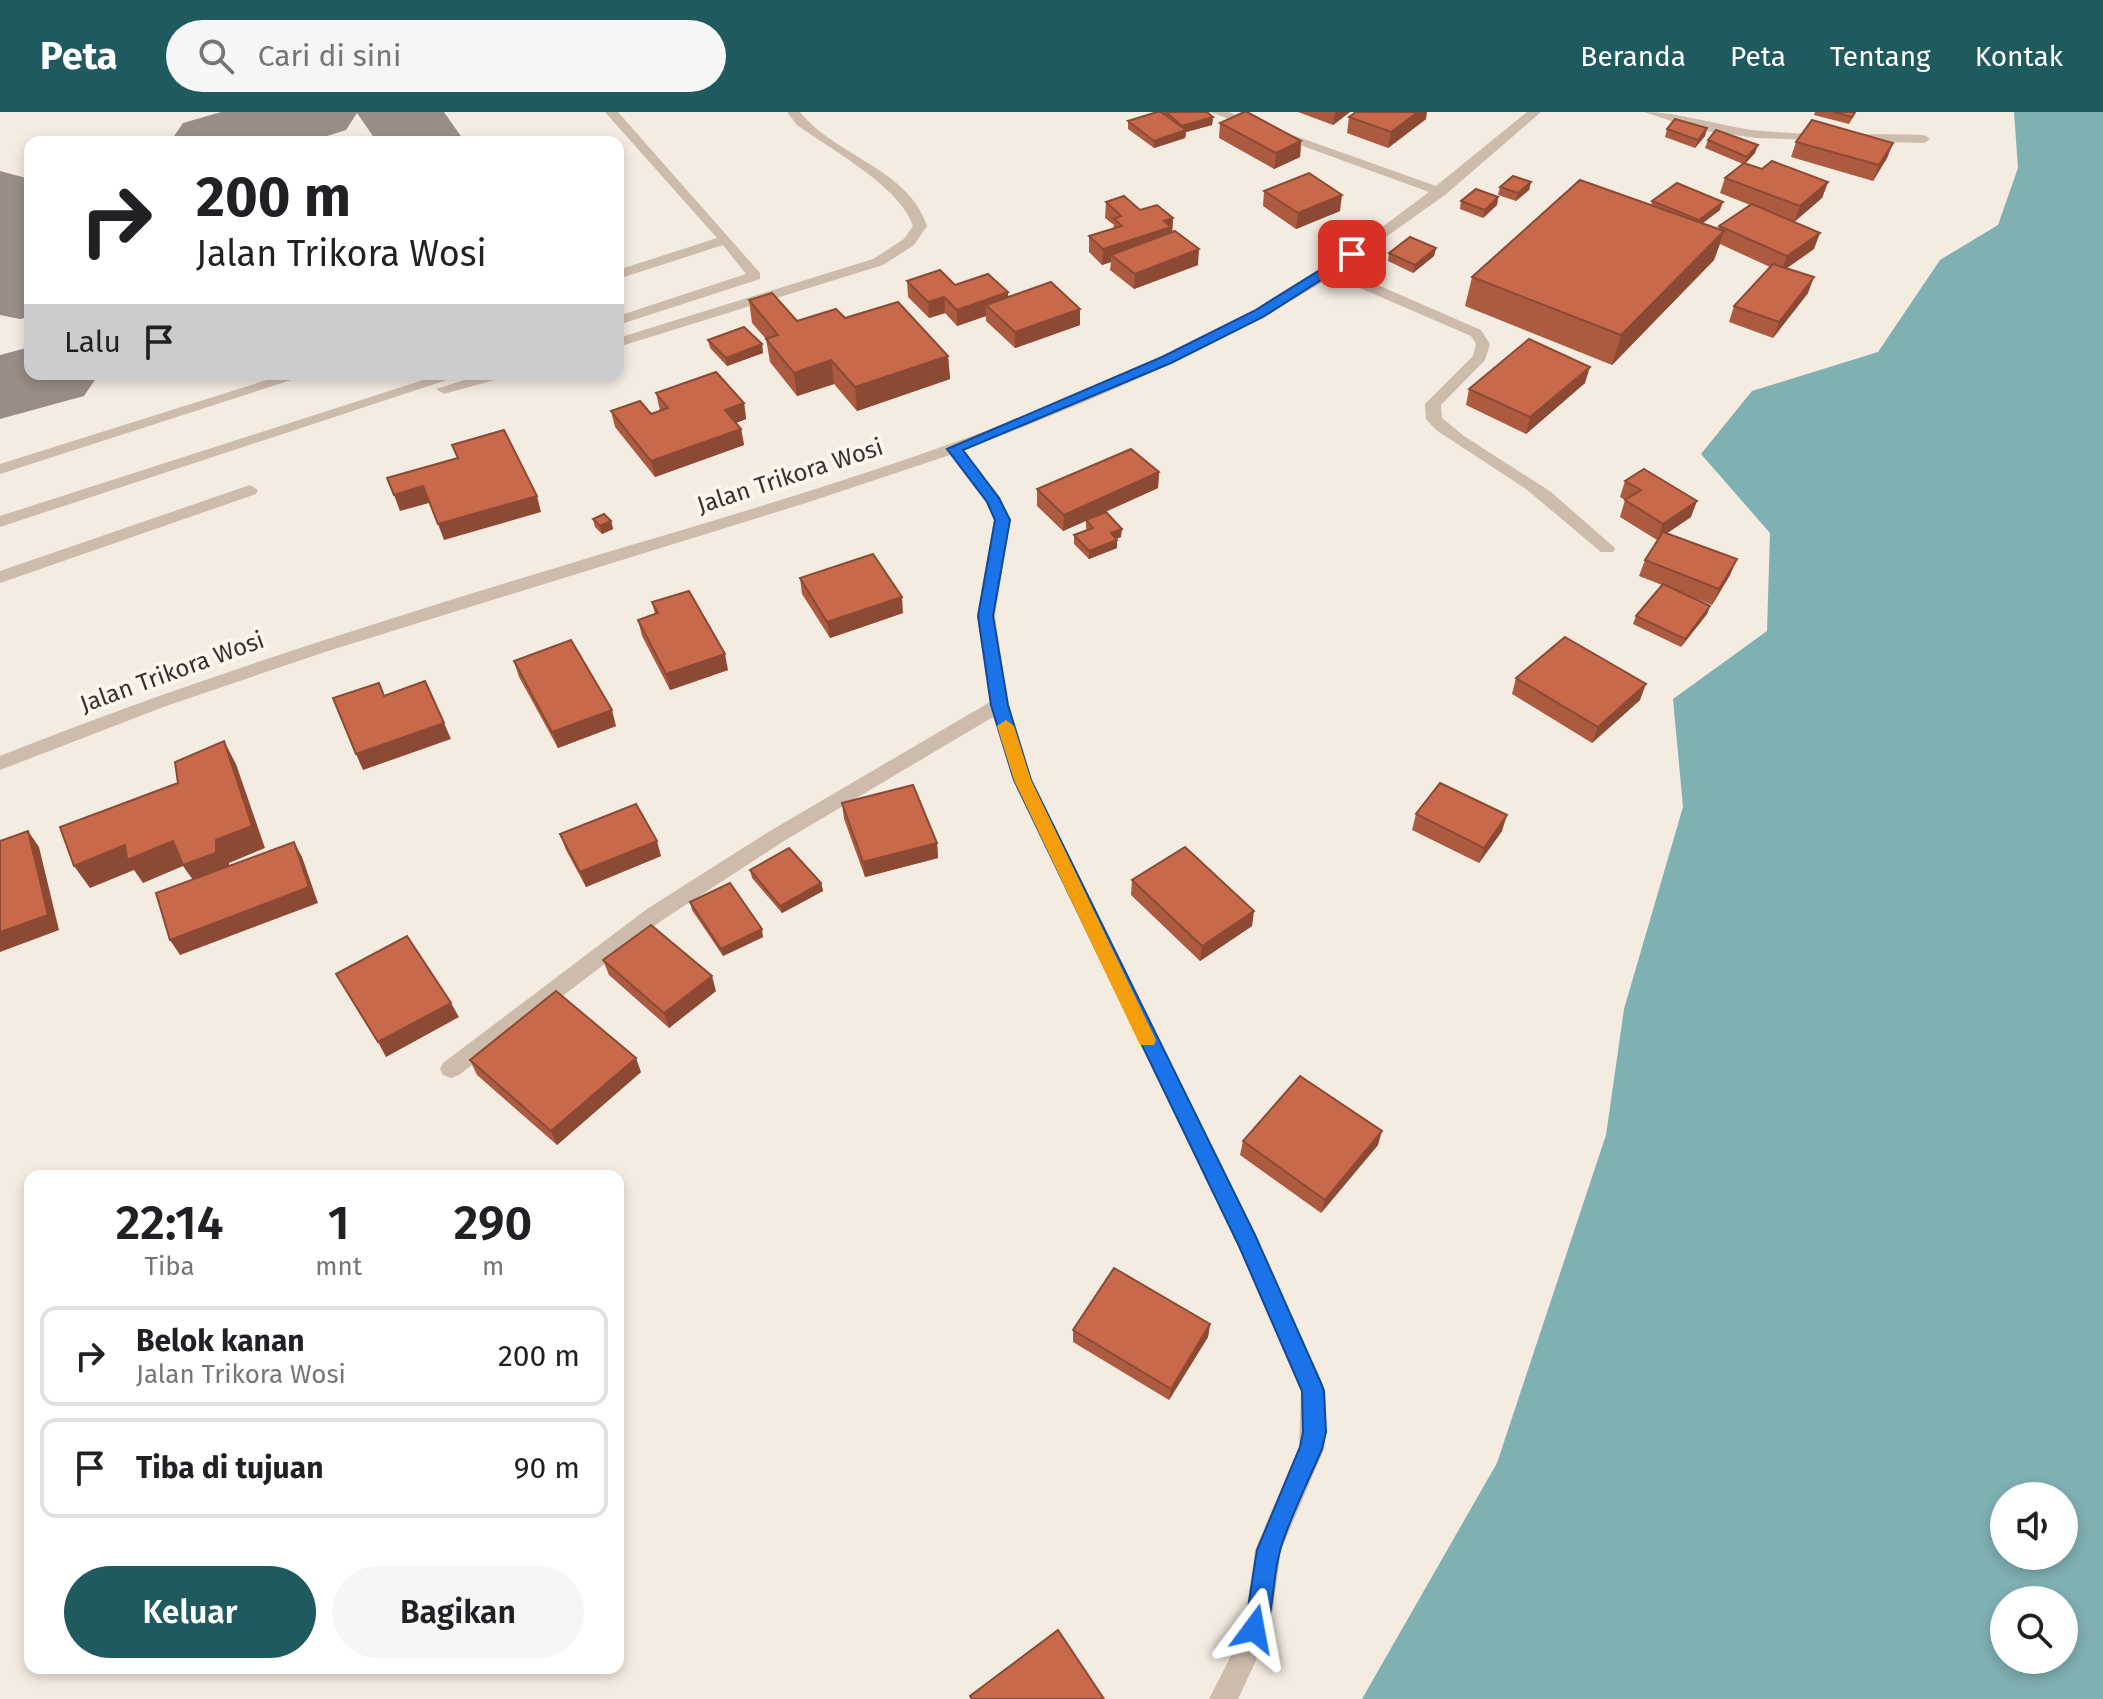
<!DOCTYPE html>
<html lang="id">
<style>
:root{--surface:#fff;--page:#f6f6f6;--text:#202124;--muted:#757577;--line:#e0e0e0;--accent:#1f5a5e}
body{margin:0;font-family:"Fira Sans",sans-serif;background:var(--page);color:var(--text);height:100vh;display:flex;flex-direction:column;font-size:30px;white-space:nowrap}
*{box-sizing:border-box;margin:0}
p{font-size:26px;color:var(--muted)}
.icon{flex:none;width:44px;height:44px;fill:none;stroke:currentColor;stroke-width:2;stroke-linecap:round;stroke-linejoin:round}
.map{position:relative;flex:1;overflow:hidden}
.side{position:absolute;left:24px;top:1058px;width:600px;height:504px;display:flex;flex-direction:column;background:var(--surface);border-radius:16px;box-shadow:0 4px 12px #0003}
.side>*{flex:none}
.banner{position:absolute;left:24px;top:24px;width:600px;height:244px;border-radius:16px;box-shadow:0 4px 12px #0003;background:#fff;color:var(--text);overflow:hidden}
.fabs{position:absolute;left:1990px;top:1370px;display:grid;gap:16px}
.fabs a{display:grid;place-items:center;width:88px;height:88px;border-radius:50%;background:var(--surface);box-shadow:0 4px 12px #0003;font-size:40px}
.pin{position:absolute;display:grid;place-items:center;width:68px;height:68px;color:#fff;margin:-34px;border-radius:16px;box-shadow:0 4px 12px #0006}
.me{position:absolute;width:88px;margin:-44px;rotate:13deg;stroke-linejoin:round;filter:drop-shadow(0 0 6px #0008)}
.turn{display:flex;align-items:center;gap:28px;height:168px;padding:0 40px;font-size:36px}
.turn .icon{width:104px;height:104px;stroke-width:2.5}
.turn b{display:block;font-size:56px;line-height:68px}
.then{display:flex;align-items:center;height:76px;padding:0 40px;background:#0003;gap:16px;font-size:30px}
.eta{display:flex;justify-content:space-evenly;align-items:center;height:136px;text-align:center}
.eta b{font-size:48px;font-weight:600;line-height:56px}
.action{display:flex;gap:16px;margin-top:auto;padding:16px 40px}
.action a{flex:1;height:92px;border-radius:48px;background:var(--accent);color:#fff;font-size:32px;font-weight:600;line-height:92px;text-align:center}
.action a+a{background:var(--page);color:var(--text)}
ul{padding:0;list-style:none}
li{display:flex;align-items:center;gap:24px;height:100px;margin:0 16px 12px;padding:0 24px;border:4px solid var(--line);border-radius:16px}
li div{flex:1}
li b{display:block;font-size:30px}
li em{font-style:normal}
header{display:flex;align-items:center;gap:48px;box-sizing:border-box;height:112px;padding:0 40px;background:var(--accent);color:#fff}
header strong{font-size:38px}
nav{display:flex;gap:44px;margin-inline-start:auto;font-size:28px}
.search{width:560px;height:72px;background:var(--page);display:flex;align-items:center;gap:20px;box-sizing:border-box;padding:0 28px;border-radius:44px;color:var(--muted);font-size:30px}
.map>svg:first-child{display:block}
.water{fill:#7fb0b2;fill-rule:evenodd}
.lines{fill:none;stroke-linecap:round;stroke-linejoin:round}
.taxiway{fill:#988e86;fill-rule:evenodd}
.minor{fill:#cdbbac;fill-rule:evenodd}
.wall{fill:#ac5a40}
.shaded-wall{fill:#8c4a34}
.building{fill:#c8694b;stroke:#8c4a34;stroke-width:2}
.route{fill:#1a73e8;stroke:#114b97;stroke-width:2}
.slow{fill:#f59e0b}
.labels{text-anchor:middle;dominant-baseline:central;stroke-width:8;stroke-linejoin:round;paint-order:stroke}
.street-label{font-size:24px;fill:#3b302b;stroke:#fbf5ee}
</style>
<header>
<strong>Peta</strong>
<div class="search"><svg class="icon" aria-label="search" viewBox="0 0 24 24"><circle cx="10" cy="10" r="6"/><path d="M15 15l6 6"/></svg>Cari di sini</div>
<nav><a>Beranda</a><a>Peta</a><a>Tentang</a><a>Kontak</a></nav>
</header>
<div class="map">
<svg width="2103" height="1587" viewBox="0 0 2103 1587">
<rect width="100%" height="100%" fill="#f4ebe1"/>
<path class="water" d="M2014,0H2103V1587H1362L1497,1351L1606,1023L1624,897L1683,695L1673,587L1767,519L1770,421L1701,342L1752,279L1878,240L1940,148L1998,113L2018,56ZM2004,1384H2064V1444H2004ZM2004,1488H2064V1548H2004Z"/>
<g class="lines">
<g class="taxiway">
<polygon points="221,0 444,0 465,30 377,30 357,1 346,18 308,30 170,30 183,11"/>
<polygon points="0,59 30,67 30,205 20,207 0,203"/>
<polygon points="30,235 30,262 99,262 84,284 0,307 0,243"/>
</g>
<g class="minor">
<polygon points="605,0 618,0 760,161 760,167 618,213 618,204 746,162 723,133 618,167 618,158 717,126"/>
<path d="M787,0H800C835,44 909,57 927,114L914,133L883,153L618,235V226L873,147L904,127L913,114C901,75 830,37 797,13Z"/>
<path d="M1210,0H1228L1436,74L1527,0H1541L1445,83L1341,157L1481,218L1490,232L1485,248L1441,293L1442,306L1464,324L1551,380L1615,436L1613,440H1601L1526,377L1436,318L1426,307L1425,292L1473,244L1476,232L1471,224L1332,164C1216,237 1091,290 963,338L1000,385L1010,408L995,504L1008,593L1031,668L1256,1123L1322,1271L1325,1279L1326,1320L1324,1337L1281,1438L1273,1496L1261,1538L1238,1587H1209L1236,1534L1247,1496L1255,1438L1299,1335L1301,1279L1238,1134L1013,668L993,605L784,729L661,809L459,963L451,966L443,963L440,957L443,951L647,797L770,719L990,590L977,504L994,408L986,390L950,343L809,390L328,539L166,594L0,658V644C193,567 390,506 588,446C813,379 1041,314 1249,202C1312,167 1371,124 1429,80Z"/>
<path d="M1644,0C1679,0 1716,13 1752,18C1808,24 1867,21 1924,23L1930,27L1924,31L1756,26L1699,18Z"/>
<polygon points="286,262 310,262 0,362 0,352"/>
<polygon points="442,262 465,262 0,415 0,404"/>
<polygon points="483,262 508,262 505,265 444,282 436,277"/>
<polygon points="250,373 258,378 256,382 0,471 0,459"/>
</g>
</g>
<g class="wall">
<polygon points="1157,0 1207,0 1213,5 1212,13 1186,20 1185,26 1154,36 1128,17 1128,9"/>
<polygon points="1298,0 1350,0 1333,13"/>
<polygon points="1815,0 1856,0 1849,12 1814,3"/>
<polygon points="1349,5 1426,7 1388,36 1347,21"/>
<polygon points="1220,11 1301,29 1300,45 1274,57 1219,26"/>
<polygon points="1707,16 1705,24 1695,36 1665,25 1667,17"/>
<polygon points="1708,28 1755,41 1745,51 1762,57 1828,70 1822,86 1794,110 1814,137 1787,156 1808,181 1773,226 1729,210 1734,194 1770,155 1720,132 1714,148 1612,253 1465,194 1472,165 1651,93 1652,89 1720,98 1703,111 1718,117 1719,114 1750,93 1720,81 1725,66 1743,52 1705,36"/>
<polygon points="1796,30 1893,31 1887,46 1873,69 1791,45"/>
<polygon points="1531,70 1529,78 1516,89 1498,83 1500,75"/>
<polygon points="1264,79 1340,99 1296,117 1263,94"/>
<polygon points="1498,85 1497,93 1483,106 1460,97 1461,89"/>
<polygon points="1106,90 1173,106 1172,120 1198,153 1134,177 1110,158 1111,150 1102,153 1089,140 1089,124 1113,117 1114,113 1105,106"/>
<polygon points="1436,136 1434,144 1413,161 1388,149 1389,141"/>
<polygon points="907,169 955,173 1008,180 1008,185 1080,213 1015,236 986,209 986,204 957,214 945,201 929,206 908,185"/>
<polygon points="749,188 797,209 845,206 948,244 950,267 857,299 834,272 797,284 770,250 766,227 752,211"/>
<polygon points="708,228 762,232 763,241 727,254 710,236"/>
<polygon points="1585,271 1526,322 1466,293 1469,277"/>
<polygon points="656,281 744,291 746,307 736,311 741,317 744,333 655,365 615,315 611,299 651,302 660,299"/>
<polygon points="1159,360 1158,376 1098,403 1121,425 1116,427 1117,436 1089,447 1074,432 1074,423 1087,418 1086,416 1086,409 1063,419 1037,394 1037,377"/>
<polygon points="1625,369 1691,405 1667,421 1730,463 1712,493 1680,480 1710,494 1707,502 1681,535 1633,512 1636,504 1662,473 1639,464 1645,448 1659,426 1657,428 1620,405 1625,388 1620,385"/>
<polygon points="593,407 611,409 613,417 602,422 595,415"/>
<polygon points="800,466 903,501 830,526 802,482"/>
<polygon points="652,490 728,558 670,578 642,524 638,508 655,502"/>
<polygon points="514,549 616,614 558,636 519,565"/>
<polygon points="1516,566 1640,588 1592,631 1512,582"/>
<polygon points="842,691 937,731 938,746 865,765 844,707"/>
<polygon points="1416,702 1502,719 1479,751 1412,718"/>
<polygon points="560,722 661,744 586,775 566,738"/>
<polygon points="750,758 821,771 823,779 782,801 752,766"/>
<polygon points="1132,768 1252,814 1200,849 1131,783"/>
<polygon points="690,790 763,825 723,844 692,798"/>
<polygon points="603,848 716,879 669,916 609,863"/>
<polygon points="470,948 641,960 557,1033 477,963"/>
<polygon points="1243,1029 1378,1033 1321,1101 1240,1043"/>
<polygon points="1210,1212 1208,1225 1169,1288 1073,1230 1073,1218"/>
</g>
<g class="shaded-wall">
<polygon points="1335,0 1350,0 1333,13"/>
<polygon points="1418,0 1427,0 1426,7 1388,36 1391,20"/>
<polygon points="1213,5 1212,13 1186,20 1185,26 1154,36 1154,29 1182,19 1182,14"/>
<polygon points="1707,16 1705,24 1695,36 1698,28"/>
<polygon points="1301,29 1300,45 1274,57 1276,41"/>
<polygon points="1893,31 1887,46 1873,69 1879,53"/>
<polygon points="1758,33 1755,41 1744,53 1747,45"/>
<polygon points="1531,70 1529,78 1516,89 1518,81"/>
<polygon points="1828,70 1822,86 1794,110 1800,94"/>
<polygon points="1342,83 1340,99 1296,117 1298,101"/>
<polygon points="1498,85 1497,93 1483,106 1485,98"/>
<polygon points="1723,90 1720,98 1696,116 1699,108"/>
<polygon points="1173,106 1172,122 1111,143 1111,150 1102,153 1103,137 1164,109"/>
<polygon points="1724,119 1714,148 1612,253 1621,223"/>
<polygon points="1820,121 1814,137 1781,160 1787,144"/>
<polygon points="1436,136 1434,144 1413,161 1415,153"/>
<polygon points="1199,137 1198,153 1134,177 1135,162"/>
<polygon points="1814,165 1808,181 1773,226 1779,210"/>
<polygon points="1008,180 1009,196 986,193 986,204 957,214 957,198"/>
<polygon points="944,185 945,201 929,206 928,190"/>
<polygon points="1080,197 1080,213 1015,236 1015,220"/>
<polygon points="762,232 763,241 727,254 726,246"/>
<polygon points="948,244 950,267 857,299 855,275"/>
<polygon points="831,248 834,272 797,284 794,261"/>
<polygon points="1590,255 1585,271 1526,322 1530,305"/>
<polygon points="744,291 746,307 728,314 725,298"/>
<polygon points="741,317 744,333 655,365 651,349"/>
<polygon points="1159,360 1158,376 1063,419 1064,403"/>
<polygon points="423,374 429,391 400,399 394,383"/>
<polygon points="537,384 541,400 444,428 438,412"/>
<polygon points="1697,389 1691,405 1657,428 1663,412"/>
<polygon points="611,409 613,417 602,422 600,414"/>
<polygon points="1122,417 1121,425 1110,429 1111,421"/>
<polygon points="1117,428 1117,436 1089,447 1089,439"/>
<polygon points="1737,447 1730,463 1712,493 1719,477"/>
<polygon points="902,485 903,501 830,526 827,510"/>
<polygon points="1710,494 1707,502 1681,535 1685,527"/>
<polygon points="725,542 728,558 670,578 666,562"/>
<polygon points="1646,572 1640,588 1592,631 1598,615"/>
<polygon points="612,598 616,614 558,636 552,620"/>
<polygon points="444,611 451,627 363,658 356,642"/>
<polygon points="224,629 236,652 265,736 229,751 230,763 198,775 183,754 143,771 134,758 90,776 74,754 125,733 173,729 216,728"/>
<polygon points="1507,703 1502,719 1479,751 1484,736"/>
<polygon points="28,719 39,735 59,818 0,840 0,820"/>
<polygon points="657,729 661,744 586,775 580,760"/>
<polygon points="294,730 302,745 318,791 180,843 170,828"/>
<polygon points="937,731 938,746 865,765 863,750"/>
<polygon points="821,771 823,779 782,801 780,794"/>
<polygon points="1254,799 1252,814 1200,849 1202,834"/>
<polygon points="762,817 763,825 723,844 721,837"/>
<polygon points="712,864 716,879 669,916 664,901"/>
<polygon points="451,891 459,905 386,945 378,930"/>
<polygon points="636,946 641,960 557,1033 551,1019"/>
<polygon points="1382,1019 1378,1033 1321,1101 1325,1088"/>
<polygon points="1210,1212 1208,1225 1169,1288 1171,1277"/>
</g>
<g class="building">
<polygon points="1157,0 1161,0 1186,18 1154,29 1128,9"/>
<polygon points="1166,0 1207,0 1213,5 1182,14"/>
<polygon points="1244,0 1247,0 1301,29 1276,41 1220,11"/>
<polygon points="1356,0 1418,0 1391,20 1349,5"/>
<polygon points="1834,0 1855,0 1852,5"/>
<polygon points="1675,7 1707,16 1698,28 1667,17"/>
<polygon points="1812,8 1893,31 1879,53 1796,30"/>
<polygon points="1716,18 1758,33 1747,45 1708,28"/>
<polygon points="1772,49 1828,70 1800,94 1725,66 1744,51 1762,57"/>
<polygon points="1309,61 1342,83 1298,101 1264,79"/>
<polygon points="1513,64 1531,70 1518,81 1500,75"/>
<polygon points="1580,68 1724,119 1621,223 1472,165"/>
<polygon points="1677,71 1723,90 1699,108 1652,89"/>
<polygon points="1476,77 1498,85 1485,98 1461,89"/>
<polygon points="1124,84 1140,98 1157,93 1173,106 1164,109 1171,115 1103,137 1089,124 1122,114 1114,107 1121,104 1106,90"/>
<polygon points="1752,92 1820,121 1787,144 1719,114"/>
<polygon points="1175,119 1199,137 1135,162 1111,143"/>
<polygon points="1410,125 1436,136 1415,153 1389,141"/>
<polygon points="1773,152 1814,165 1779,210 1734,194"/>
<polygon points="940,158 955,173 988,162 1008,180 957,198 944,185 928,190 907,169"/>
<polygon points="1051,170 1080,197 1015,220 986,193"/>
<polygon points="772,181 797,209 836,197 845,206 898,190 948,244 855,275 831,248 794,261 766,227 778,223 749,188"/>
<polygon points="744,215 762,232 726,246 708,228"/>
<polygon points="1529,227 1590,255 1530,305 1469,277"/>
<polygon points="716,260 744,291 725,298 741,317 651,349 611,299 640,289 651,302 668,296 656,281"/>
<polygon points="504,318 537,384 438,412 423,374 394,383 387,366 458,346 452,333"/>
<polygon points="1131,337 1159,360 1064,403 1037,377"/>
<polygon points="1644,357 1697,389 1663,412 1625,388 1641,378 1625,369"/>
<polygon points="1106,400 1122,417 1111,421 1117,428 1089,439 1074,423 1093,416 1086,408"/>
<polygon points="604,402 611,409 600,414 593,407"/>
<polygon points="1663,420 1737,447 1719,477 1645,448"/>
<polygon points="873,442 902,485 827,510 800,466"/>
<polygon points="1663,472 1710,494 1685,527 1636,504"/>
<polygon points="689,479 725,542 666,562 638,508 658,501 652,490"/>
<polygon points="1565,525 1646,572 1598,615 1516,566"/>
<polygon points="571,528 612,598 552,620 514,549"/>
<polygon points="425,569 444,611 356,642 333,586 379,571 384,584"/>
<polygon points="224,629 252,714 216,728 216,741 183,753 173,729 127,748 125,733 74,754 60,715 178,671 175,650"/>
<polygon points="1440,671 1507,703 1484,736 1416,702"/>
<polygon points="913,673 937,731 863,750 842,691"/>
<polygon points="636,692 657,729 580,760 560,722"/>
<polygon points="28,719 48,803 0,820 0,729"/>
<polygon points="294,730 309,775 170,828 156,781"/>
<polygon points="1185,735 1254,799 1202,834 1132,768"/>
<polygon points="789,736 821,771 780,794 750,758"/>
<polygon points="730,771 762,817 721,837 690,790"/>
<polygon points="651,813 712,864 664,901 603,848"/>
<polygon points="407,824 451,891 378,930 336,862"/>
<polygon points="556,879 636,946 551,1019 470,948"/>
<polygon points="1300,964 1382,1019 1325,1088 1243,1029"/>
<polygon points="1114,1156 1210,1212 1171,1277 1073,1218"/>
<polygon points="1058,1518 1104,1587 972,1587 970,1584"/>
</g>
<path class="route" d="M1352,138L1359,142L1357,145L1263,205L1171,251L963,338L999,386L1010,408L993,504L1008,593L1031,668L1255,1123L1321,1271L1324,1279L1326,1320L1322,1337C1308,1370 1292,1401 1281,1435C1272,1465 1275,1496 1263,1526L1254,1529L1246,1526L1242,1517L1248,1496L1257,1438L1300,1335L1303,1320L1302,1279L1239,1134L1014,668L991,593L978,504L995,408L987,390L947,337L1162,245L1254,199Z"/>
<polygon class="slow" points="1006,608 1014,614 1031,668 1156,928 1154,933 1140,933 1014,668 997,614"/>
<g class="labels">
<g class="street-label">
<text transform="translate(790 364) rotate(-18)">Jalan Trikora Wosi</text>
<text transform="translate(172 560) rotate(-20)">Jalan Trikora Wosi</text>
</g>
</g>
</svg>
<div class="fabs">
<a><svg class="icon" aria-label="sound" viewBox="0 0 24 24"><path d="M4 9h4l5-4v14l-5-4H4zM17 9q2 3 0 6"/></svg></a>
<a><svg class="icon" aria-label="search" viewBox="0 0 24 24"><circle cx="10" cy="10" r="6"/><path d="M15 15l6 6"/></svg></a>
</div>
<div class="pin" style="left:1352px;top:142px;background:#d93025"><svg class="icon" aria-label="arrive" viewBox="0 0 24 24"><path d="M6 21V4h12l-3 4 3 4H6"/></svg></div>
<svg class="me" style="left:1254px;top:1517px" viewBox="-20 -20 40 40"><path d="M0-17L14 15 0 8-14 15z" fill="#1a73e8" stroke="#fff" stroke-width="4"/></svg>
<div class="banner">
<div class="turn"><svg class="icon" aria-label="right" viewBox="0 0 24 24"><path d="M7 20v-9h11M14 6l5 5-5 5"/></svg><div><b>200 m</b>Jalan Trikora Wosi</div></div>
<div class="then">Lalu<svg class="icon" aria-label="arrive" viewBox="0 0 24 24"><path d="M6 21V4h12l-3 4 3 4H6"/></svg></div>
</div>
<section class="side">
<div class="eta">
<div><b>22:14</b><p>Tiba</p></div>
<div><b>1</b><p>mnt</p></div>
<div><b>290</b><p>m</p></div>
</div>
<ul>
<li><svg class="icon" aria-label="right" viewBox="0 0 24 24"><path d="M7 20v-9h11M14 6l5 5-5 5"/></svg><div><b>Belok kanan</b><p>Jalan Trikora Wosi</p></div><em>200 m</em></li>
<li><svg class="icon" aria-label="arrive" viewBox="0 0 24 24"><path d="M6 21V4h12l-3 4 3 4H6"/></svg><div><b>Tiba di tujuan</b></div><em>90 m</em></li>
</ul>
<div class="action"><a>Keluar</a><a>Bagikan</a></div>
</section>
</div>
